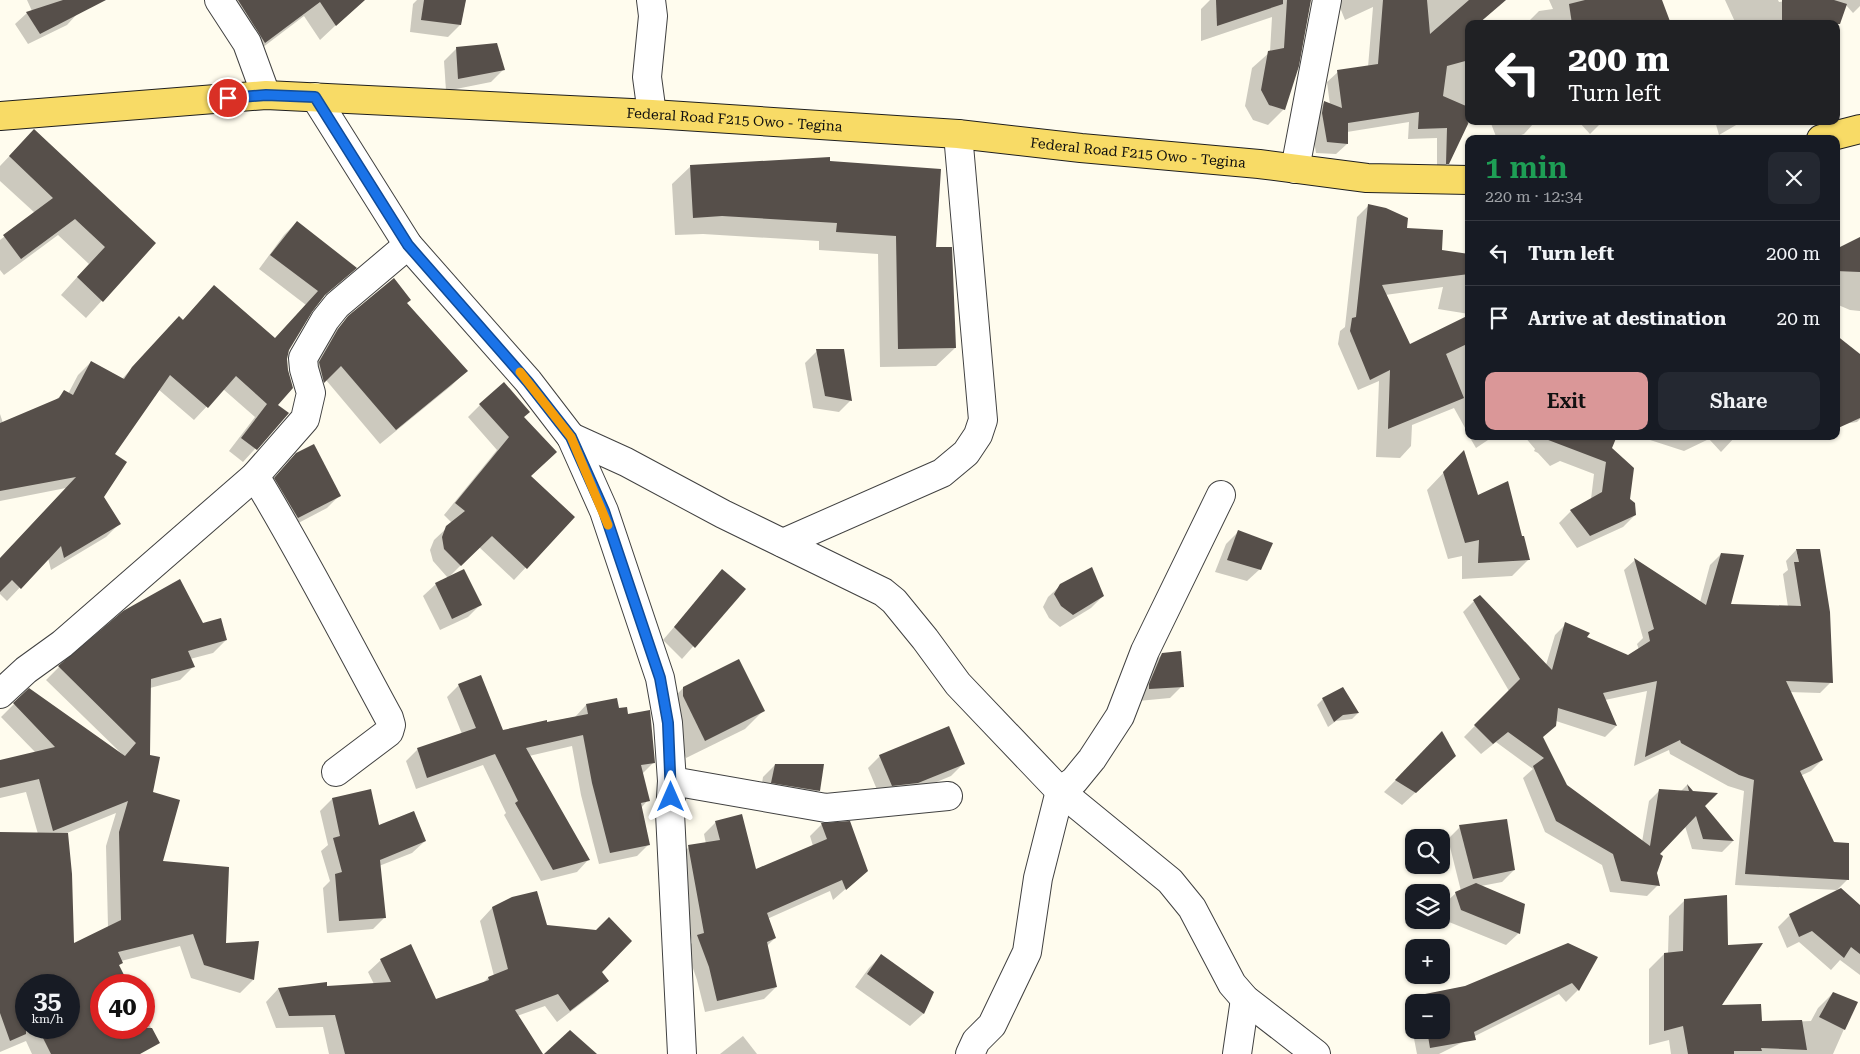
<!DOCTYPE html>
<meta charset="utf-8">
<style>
:root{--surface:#171b24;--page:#242831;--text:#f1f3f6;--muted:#9ea1a6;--line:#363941;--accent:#da9798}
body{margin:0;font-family:"Roboto Serif",serif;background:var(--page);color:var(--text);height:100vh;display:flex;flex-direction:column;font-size:19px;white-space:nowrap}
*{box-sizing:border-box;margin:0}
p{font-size:16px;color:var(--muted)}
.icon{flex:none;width:28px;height:28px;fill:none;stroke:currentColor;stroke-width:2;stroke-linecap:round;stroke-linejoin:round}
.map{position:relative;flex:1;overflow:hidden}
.panel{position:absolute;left:1465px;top:135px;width:375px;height:305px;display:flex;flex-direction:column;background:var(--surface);border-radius:10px;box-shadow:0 1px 4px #0004}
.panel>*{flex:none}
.top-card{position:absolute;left:1465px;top:20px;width:375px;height:105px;border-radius:10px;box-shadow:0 1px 4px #0004;background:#202124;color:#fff;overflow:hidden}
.tools{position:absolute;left:1405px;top:829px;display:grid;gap:10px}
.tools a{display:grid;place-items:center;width:45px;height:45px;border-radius:10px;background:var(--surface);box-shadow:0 1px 4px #0004;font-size:25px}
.speed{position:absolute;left:15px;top:974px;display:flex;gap:10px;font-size:25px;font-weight:700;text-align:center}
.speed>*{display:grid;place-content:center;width:65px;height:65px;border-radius:50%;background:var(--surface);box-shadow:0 1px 4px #0004;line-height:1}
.speed small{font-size:12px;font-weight:400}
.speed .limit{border:8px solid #d22;background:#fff;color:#111}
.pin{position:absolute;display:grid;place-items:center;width:42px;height:42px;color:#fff;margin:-21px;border:2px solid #fff;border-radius:50%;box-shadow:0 1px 5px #0007}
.me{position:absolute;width:55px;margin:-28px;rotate:0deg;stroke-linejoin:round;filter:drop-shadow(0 0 4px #0008)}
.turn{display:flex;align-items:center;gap:18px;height:105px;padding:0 20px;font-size:22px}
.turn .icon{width:65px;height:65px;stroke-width:2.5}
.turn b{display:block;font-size:35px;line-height:42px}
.round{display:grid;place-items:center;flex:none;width:52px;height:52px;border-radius:10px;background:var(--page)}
.headline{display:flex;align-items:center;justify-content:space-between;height:85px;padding:0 20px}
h1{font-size:30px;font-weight:600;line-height:38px;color:#1e9e55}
.button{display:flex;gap:10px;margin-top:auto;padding:10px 20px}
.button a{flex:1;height:58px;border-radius:10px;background:var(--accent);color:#111;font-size:20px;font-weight:600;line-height:58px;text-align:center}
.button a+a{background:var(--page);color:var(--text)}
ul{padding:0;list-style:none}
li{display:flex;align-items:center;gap:15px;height:65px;padding:0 20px;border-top:1px solid var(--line)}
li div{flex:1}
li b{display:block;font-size:19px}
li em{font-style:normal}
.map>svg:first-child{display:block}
.shadow{fill:#0003;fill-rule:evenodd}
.building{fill:#564f4a}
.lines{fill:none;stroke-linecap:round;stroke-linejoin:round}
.minor-casing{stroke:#414141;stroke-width:30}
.tertiary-casing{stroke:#414141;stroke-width:30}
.primary-casing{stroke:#1f1f1f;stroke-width:30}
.minor{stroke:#fff;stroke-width:28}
.tertiary{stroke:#fff;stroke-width:28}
.primary{stroke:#f8db66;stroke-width:28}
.route-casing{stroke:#114b97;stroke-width:12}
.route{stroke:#1a73e8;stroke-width:9}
.slow{stroke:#f59e0b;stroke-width:9}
.labels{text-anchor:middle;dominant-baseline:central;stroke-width:5;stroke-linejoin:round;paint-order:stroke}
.street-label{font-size:14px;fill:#0e0e0e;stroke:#fff}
</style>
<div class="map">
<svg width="1860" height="1054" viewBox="0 0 1860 1054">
<rect width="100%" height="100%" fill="#fffcee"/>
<g class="shadow">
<polygon points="27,0 70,0 78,13 67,25 28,44 15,24 27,13 32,11"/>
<polygon points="212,0 346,0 352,10 320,40 304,16 250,57"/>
<polygon points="417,0 465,0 460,25 448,37 410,32 413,4"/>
<polygon points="1210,0 1310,0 1284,109 1268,125 1253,120 1245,106 1252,68 1270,52 1272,17 1201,41 1201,9"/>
<polygon points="1337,0 1503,0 1478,24 1469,24 1469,121 1475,121 1467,124 1448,163 1437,174 1437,138 1408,139 1409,122 1347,132 1347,144 1336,154 1316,153 1311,124 1313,114 1324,103 1330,105 1327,82 1338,72 1368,67 1373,7 1345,20"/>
<polygon points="1549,0 1661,0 1669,24 1529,24 1529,21 1539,11 1553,9"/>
<polygon points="1725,0 1778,0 1779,2 1792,0 1860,0 1860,6 1853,13 1846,5 1836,30 1836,24 1736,24"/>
<polygon points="456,49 504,69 491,82 446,91 444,61"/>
<polygon points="1490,121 1534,121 1534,123 1524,134 1510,139 1497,139"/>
<polygon points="1578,121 1603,121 1590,134"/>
<polygon points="1715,121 1743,121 1719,135"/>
<polygon points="18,147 154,243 86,318 61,295 89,264 58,235 4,275 0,270 0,240 35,213 0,181 0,166"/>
<polygon points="828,162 935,248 955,348 936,366 880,367 878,254 819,250 819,241 703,234 675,235 672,184 691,166"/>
<polygon points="1369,205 1441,251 1469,256 1469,314 1438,309 1443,287 1385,295 1410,346 1469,317 1469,435 1454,408 1412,425 1411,446 1400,458 1376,457 1379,381 1358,390 1338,344 1340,331 1345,327 1357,217"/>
<polygon points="297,222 355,268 319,300 288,350 276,405 287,414 243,462 229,451 255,417 223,389 194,420 158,389 113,454 103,496 119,524 106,537 51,570 48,558 7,601 0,594 0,559 66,488 0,501 0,414 3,423 54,402 64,392 68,394 78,375 91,362 122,379 166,331 182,321 214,286 275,339 306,305 259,269 284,235"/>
<polygon points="1860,238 1860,311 1850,310 1836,304 1836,250"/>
<polygon points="406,303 466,371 451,386 380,444 326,380 309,396 304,378 333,333 349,317"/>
<polygon points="817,351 851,400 839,412 813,408 805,363"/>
<polygon points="1860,356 1860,419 1857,422 1836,425"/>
<polygon points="480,405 523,417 530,476 573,517 514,580 479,547 448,578 433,561 430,550 434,540 452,523 444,515 497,450 468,417"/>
<polygon points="1469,436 1494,436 1476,448"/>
<polygon points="1524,436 1613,436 1611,449 1635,515 1623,527 1577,548 1559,523 1571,511 1591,499 1594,474 1560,461 1550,466 1538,453 1534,451 1535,449"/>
<polygon points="1648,436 1736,436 1721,452 1709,439 1684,451 1647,439"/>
<polygon points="284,467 339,496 327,508 285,530 263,491"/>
<polygon points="1448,468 1521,537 1529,559 1512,576 1462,579 1462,556 1448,559 1427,490"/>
<polygon points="1238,532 1260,569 1247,581 1215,572 1226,544"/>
<polygon points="1796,550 1831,682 1820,693 1789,692 1822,760 1811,771 1800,776 1848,879 1837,890 1735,885 1744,791 1728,786 1670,754 1669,750 1634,766 1647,691 1605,700 1616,726 1605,737 1556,721 1537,740 1566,786 1642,842 1649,801 1660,790 1680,792 1687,785 1733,841 1722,852 1692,849 1685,826 1658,854 1656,873 1658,885 1647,896 1610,892 1602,865 1545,832 1523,778 1533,769 1496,742 1481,754 1464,737 1509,691 1463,612 1474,601 1546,665 1555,635 1566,624 1586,638 1628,656 1639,650 1637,644 1643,638 1624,570 1635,560 1700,602 1710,565 1721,554 1729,605 1788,607 1783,574 1788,570 1786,561"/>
<polygon points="722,571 744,589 682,659 663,640"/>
<polygon points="436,584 480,605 468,617 440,630 423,596"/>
<polygon points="1061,585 1103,596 1091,608 1060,627 1049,618 1043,607 1048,597"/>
<path d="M203,624L226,640L213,653L190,659L193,667L180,680L150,688L149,756L152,793L161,862L253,980L240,993L191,978L180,946L121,961V963L118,966L128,985H101V1028H144V1014L156,1038L137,1054H32L26,1041L0,1052V833L38,834L26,792L0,798V761L36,753L1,717L14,704L123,755L46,680L59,667ZM116,813L106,846L108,927L73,945L71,874L67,833ZM26,985H69V1028H26Z"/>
<polygon points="1162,654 1182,686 1170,698 1138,701 1150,667"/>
<polygon points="459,685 502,731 575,717 586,705 618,710 627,715 654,762 642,774 648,800 641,808 648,845 637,856 599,864 581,795 572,746 529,756 588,860 577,872 541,881 504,815 506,813 483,765 416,789 406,761 418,749 462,734 447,697"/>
<polygon points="683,688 763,711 745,729 686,758 665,714 665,707"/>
<polygon points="1342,689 1358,713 1352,719 1336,721 1328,727 1317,705 1323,699"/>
<polygon points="1442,733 1442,768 1402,805 1384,792"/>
<polygon points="880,756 963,764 951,776 905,795 880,797 868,768"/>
<polygon points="775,765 818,790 806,803 760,795 763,777"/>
<polygon points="332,799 378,827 425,841 412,853 379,866 385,917 373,929 327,933 323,888 330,881 321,851 328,845 320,811"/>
<polygon points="716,822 755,871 813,846 810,836 822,824 867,870 833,900 830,891 767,919 775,938 767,946 776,987 764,999 705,1012 697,980 686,948 692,943 677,859 689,847 706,844 704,834"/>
<polygon points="1460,827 1514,870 1502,882 1481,886 1519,933 1506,945 1449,922 1443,905 1456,893 1461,891 1448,839"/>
<polygon points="512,899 601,972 607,981 595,993 557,1022 545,1006 517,1016 541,1054 329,1054 323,1027 276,1028 266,1002 278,989 326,983 326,987 374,984 368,972 381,960 435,1000 482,984 488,978 494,976 480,921 492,908"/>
<polygon points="1684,901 1720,1006 1761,1023 1811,1021 1818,1008 1833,993 1856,1002 1833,1054 1671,1054 1669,1040 1649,1045 1649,969 1664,954 1668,954 1669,916"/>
<polygon points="1860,906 1860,975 1840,960 1831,970 1799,942 1787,948 1778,927 1790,915"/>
<polygon points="881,956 932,993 923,1014 910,1026 855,987 869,968"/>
<path d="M1596,958L1578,990L1566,1002L1559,994L1439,1054H1417L1408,1008L1421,996ZM1414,1002H1441V1030H1414Z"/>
<polygon points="743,1036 757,1054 720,1054"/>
</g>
<g class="building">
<polygon points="63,0 106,0 40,34 26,12"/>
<polygon points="238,0 365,0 336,26 320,2 265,43"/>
<polygon points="424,0 466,0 461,25 421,20"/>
<polygon points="1216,0 1283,0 1283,4 1217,26"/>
<polygon points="1287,0 1311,0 1299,66 1285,110 1269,105 1261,90 1268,51 1284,48"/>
<polygon points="1383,0 1427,0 1430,34 1469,0 1506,0 1478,24 1469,24 1469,60 1447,66 1443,96 1466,106 1468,124 1449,164 1446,164 1447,128 1418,129 1419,112 1348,123 1348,144 1327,142 1322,113 1324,101 1342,108 1337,70 1378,64"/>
<polygon points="1585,0 1662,0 1671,24 1572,24 1569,4"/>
<polygon points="1782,0 1834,0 1847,4 1840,24 1782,24"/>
<polygon points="497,43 505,70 458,79 456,47"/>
<polygon points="34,129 156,243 103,302 77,277 105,247 75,219 21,259 3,235 53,198 9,156"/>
<polygon points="830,157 830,161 941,169 936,247 952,247 956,348 898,349 896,236 836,232 837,223 722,216 693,218 690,165"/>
<polygon points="1368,204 1386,208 1408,218 1407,228 1443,230 1442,250 1469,254 1469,274 1382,285 1410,344 1469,315 1469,343 1446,354 1464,398 1388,429 1390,370 1370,380 1350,331 1352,318 1356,317"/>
<polygon points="297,221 357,268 325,295 312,312 289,350 287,359 288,370 293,388 278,405 289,413 257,450 241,438 267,404 236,376 208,408 170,375 115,454 127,462 104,497 121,524 64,558 61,546 21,589 12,580 0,592 0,558 76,477 0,491 0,423 59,398 64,390 73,395 91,361 124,379 132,367 179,316 183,320 214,285 275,338 318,291 270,255"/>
<polygon points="1860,237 1860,272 1836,271 1836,249"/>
<polygon points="394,278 411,300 407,303 468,371 396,430 341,366 324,383 319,362 338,329 348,316"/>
<polygon points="1836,335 1860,354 1860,418 1836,429"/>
<polygon points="816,349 844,349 852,401 825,396"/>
<polygon points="504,382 530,412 524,417 557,452 531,476 575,517 527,569 492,536 461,566 444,549 442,537 446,526 465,511 455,503 509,437 479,404"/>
<polygon points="1544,436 1617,436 1612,448 1634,468 1630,499 1635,503 1636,515 1590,536 1570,510 1602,492 1606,462 1543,438"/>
<polygon points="314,444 341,496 298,518 274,478 296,453"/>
<polygon points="1464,450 1478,495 1508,481 1522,536 1524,536 1530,560 1478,563 1479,540 1465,543 1443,472"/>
<polygon points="1238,530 1273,543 1261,570 1227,560"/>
<polygon points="1796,549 1820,549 1830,612 1833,683 1786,681 1823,760 1800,771 1834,842 1849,843 1849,880 1745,874 1754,780 1739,775 1681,743 1680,740 1645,757 1657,681 1603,693 1617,726 1558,708 1556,726 1543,737 1567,785 1650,846 1659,789 1689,791 1687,784 1693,791 1718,793 1705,806 1734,841 1703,839 1696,816 1660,854 1663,856 1657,873 1660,886 1621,881 1613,854 1556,821 1533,766 1544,758 1508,732 1493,744 1474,725 1520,679 1473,600 1480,595 1552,670 1565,622 1590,633 1587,637 1628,655 1650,641 1648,632 1654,629 1634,558 1706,605 1721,553 1744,555 1731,604 1801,606 1794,562 1799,562"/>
<polygon points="1092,567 1104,596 1073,615 1061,606 1054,594 1060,584"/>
<polygon points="464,569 482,605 452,619 435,583"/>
<polygon points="722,569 746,589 695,648 674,627"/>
<polygon points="180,579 203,623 221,618 227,640 188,651 195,667 151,679 150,755 160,757 153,792 180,800 163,861 229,867 226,943 259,941 254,980 204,965 193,934 118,952 123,963 119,965 129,985 101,985 101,1028 152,1028 160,1043 140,1054 51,1054 38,1028 69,1028 69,985 26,985 26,1034 10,1041 0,1013 0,832 68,833 72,874 74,943 121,920 119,832 128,801 53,831 39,779 0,788 0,760 55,747 13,703 29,688 125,756 136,743 58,666 123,611"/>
<polygon points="1181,651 1184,687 1149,689 1149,684 1162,653"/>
<polygon points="739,659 765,711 705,741 683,696 683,687"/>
<polygon points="481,675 503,730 547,720 547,722 588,714 586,704 617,698 619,708 627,707 628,714 650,710 655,763 641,765 650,801 641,803 650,845 610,853 592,783 583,735 526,748 590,860 553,870 515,803 518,801 495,754 427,778 417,748 476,728 458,684"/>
<polygon points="1343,687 1359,713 1343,715 1334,722 1322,698"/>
<polygon points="949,726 965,764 918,783 892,786 879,755"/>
<polygon points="1442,731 1456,756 1416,793 1395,780"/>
<polygon points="775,764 824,764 820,791 771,783"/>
<polygon points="371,789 379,825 414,811 426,841 380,860 386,918 339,921 335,874 342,872 333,838 340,836 332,798"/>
<polygon points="742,814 756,869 827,839 821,823 850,821 868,871 846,890 842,880 767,913 776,938 767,942 777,987 717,1001 709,967 697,935 704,933 688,845 720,840 715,821"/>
<polygon points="1507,819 1515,870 1473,879 1459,825"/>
<polygon points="1476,883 1525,904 1520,934 1461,910 1455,892"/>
<polygon points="1841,888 1860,905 1860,954 1851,947 1844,958 1812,931 1799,937 1789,914"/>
<polygon points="537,891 547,925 596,930 609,917 632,941 602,972 609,981 570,1011 558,994 515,1010 543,1054 345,1054 335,1015 289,1016 278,988 327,982 327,986 391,982 380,959 411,944 436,999 489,980 488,977 508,969 492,907 512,897"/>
<polygon points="1727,895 1728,945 1763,943 1722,1005 1761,1004 1762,1021 1802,1020 1807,1050 1761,1048 1762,1051 1734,1051 1734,1054 1688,1054 1683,1026 1664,1031 1664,953 1683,951 1684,899"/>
<polygon points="1568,943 1598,957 1579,991 1572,983 1474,1032 1476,1040 1430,1048 1427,1030 1441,1030 1441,1002 1421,1002 1420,995 1465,986"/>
<polygon points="881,954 934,992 924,1014 867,974"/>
<polygon points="1833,992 1858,1002 1845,1030 1819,1017"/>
<polygon points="570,1030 597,1054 544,1054"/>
</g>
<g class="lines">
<defs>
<g id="minor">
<polyline points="651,0 653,16 647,77 652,114"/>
<polyline points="1295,169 1327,0"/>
<polyline points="571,437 626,462 723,514 883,592 894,601 925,639 958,684 1060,791 1170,881 1192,908 1232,984 1245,999 1316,1054"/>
<path d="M255,476C303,555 345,637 389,718L391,725L389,732L336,772"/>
<polyline points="783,543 942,473 966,453 978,435 983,420 958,134"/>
<polyline points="0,694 26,670 62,644 255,476 305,419 311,393 304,369 303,358 325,320 337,305 408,245"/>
<polyline points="672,781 826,808 948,796"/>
<polyline points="970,1054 976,1041 992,1025 1027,952 1038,878 1060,791 1074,781 1092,759 1120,716 1145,651 1221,495"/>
<polyline points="1237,1054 1245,999"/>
</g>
<g id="tertiary">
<polyline points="219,0 247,43 266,95"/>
<polyline points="315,97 408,245 528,381 571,437 604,511 660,678 668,723 672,781 670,813 682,1054"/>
</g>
<g id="primary">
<path id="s1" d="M0,116L266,95L652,114L958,134L1081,148L1259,164L1367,178L1469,180"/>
<polyline points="1821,139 1860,129"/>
</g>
</defs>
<use href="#minor" class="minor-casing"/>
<use href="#tertiary" class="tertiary-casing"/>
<use href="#primary" class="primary-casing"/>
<use href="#minor" class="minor"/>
<use href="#tertiary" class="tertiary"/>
<use href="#primary" class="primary"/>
</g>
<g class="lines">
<defs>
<polyline id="route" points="228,98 266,95 315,97 408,245 528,382 571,437 604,511 660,678 668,723 671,797"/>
</defs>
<use href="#route" class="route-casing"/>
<use href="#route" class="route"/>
<polyline class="slow" points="520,372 571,437 608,525"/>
</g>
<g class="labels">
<g class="street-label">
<text stroke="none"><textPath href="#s1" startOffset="736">Federal Road F215 Owo - Tegina</textPath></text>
<text stroke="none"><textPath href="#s1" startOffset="1141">Federal Road F215 Owo - Tegina</textPath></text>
</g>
</g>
</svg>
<div class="tools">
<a><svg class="icon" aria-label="search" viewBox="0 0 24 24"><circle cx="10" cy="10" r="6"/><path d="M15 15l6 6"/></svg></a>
<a><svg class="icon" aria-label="layers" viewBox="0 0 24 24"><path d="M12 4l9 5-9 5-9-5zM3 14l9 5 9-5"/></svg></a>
<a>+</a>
<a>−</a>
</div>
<div class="speed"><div>35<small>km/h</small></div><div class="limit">40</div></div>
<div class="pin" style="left:228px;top:98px;background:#d93025"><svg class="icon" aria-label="arrive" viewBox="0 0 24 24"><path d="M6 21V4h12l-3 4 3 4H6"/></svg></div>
<svg class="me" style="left:671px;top:797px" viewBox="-20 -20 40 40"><path d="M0-17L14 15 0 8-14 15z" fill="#1a73e8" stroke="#fff" stroke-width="4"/></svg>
<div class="top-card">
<div class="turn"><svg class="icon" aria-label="left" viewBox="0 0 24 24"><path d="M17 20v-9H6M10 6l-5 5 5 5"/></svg><div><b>200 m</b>Turn left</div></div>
</div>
<section class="panel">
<div class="headline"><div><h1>1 min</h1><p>220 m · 12:34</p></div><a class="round"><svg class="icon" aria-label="close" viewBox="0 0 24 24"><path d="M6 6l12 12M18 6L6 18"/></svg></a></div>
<ul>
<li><svg class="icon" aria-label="left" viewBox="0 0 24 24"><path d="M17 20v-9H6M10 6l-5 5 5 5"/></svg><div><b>Turn left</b></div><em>200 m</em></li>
<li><svg class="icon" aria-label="arrive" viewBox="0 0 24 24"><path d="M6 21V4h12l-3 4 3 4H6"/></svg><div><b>Arrive at destination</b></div><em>20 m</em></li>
</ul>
<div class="button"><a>Exit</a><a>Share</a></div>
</section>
</div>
